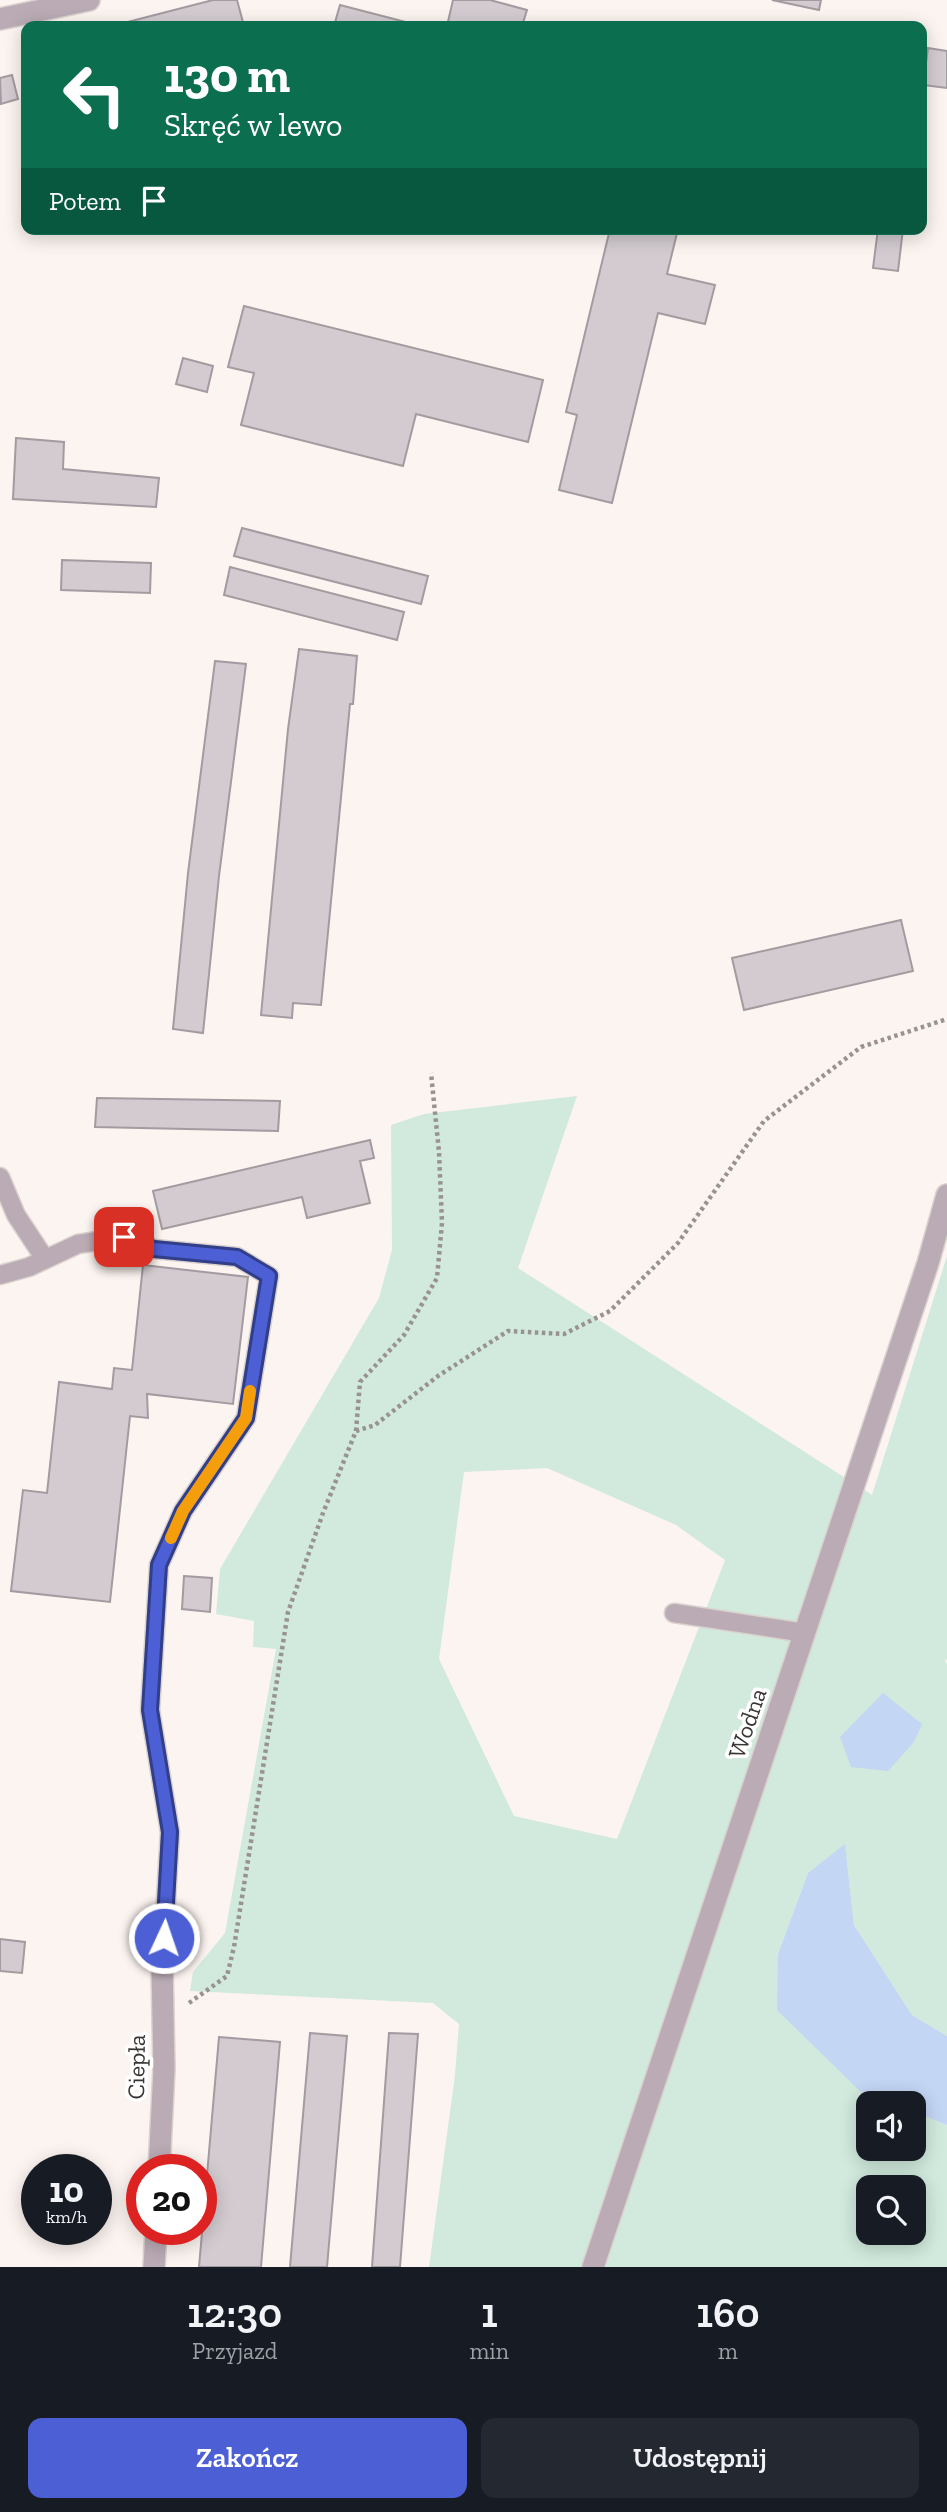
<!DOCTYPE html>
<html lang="pl">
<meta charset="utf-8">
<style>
:root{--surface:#171b24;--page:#242831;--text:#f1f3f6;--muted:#9ea1a6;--accent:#4c5fd4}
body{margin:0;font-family:"Zilla Slab",serif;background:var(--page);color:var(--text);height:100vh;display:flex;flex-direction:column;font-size:26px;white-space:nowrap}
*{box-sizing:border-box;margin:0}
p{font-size:23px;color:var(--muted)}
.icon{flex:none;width:38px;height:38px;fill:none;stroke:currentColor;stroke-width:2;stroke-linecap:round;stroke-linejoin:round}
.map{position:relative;height:2267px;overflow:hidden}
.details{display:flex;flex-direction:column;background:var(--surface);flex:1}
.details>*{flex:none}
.hud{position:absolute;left:21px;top:21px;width:906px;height:214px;border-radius:14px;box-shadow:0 4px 18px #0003;background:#0b6e4f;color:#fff;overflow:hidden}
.buttons{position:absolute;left:856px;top:2091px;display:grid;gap:14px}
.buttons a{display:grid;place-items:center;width:70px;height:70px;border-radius:14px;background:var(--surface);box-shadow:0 4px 18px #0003;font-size:35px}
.speed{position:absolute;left:21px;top:2154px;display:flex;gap:14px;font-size:35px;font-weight:700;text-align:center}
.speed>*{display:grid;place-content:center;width:91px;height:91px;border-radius:50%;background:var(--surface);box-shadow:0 4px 18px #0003;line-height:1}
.speed small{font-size:18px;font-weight:400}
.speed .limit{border:10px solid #d22;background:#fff;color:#111}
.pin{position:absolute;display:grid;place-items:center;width:60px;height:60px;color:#fff;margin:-30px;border-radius:14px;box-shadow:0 4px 10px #0006}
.me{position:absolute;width:77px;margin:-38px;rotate:3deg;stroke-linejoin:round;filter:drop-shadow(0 0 5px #0008)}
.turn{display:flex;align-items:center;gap:24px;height:147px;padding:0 28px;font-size:32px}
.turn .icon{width:91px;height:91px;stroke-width:2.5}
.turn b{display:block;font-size:49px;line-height:60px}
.then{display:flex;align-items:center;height:66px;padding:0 28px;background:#0003;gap:14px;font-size:26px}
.eta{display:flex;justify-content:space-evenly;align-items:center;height:119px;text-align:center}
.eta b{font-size:42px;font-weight:600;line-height:49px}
.primary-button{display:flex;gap:14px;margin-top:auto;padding:14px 28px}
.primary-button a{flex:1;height:80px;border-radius:14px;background:var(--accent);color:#fff;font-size:28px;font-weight:600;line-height:80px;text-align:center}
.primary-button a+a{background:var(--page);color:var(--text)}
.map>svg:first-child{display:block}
.green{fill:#d1eadd;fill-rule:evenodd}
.water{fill:#c3d6f4}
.building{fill:#d3cbd0;stroke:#a29ba0;stroke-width:2}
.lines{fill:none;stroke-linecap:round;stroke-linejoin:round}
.lane-casing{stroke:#d9d2ce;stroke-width:21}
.street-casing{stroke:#d9d2ce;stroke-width:24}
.path{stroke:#999390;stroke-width:4.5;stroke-dasharray:3.5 3.5;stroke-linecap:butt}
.lane{stroke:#baabb4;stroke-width:18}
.street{stroke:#baabb4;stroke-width:21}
.route-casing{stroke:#313e8a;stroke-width:18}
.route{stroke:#4c5fd4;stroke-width:12}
.slow{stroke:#f59e0b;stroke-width:12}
.labels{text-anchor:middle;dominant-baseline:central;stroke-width:7;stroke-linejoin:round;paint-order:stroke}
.street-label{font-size:24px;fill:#393634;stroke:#fff}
</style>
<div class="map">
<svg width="947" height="2267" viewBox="0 0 947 2267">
<rect width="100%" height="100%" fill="#fcf4f0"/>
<path class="green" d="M577,1096L518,1268L872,1495L947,1256V1659L945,1661L947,1664V2036L912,2015L854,1925L845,1845L808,1873L778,1954L861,2092L891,2103L868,2104V2149H914V2112L947,2125V2267H429L455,2075L459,2024L433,2003L190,1991L193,1972L225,1933L276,1649L253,1647L254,1621L216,1614L220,1569L379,1298L392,1250L391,1125L424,1114ZM547,1468L676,1525L725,1560L617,1839L514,1816L439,1659L464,1472ZM868,2188H914V2233H868Z"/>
<g class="water">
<polygon points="883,1693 922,1724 914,1742 888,1771 851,1767 840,1737"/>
<polygon points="845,1844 854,1925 912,2015 947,2036 947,2125 914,2112 914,2104 891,2103 861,2092 777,2010 778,1954 808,1873"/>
</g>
<g class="building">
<polygon points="213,0 237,0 244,26 112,26"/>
<polygon points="453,0 490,0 527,10 522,26 447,26"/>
<polygon points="772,0 821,0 819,10"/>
<polygon points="340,5 421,26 334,26"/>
<polygon points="928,48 947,51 947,88 923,85"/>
<polygon points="12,75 18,99 1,104 0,78"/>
<polygon points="610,229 678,229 667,274 715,285 705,324 658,313 612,503 559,490 577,415 566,412"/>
<polygon points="878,229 903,229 898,271 873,268"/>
<polygon points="244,306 543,380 528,442 416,414 403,466 241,425 254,373 228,367"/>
<polygon points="183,358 213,366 207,392 176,384"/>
<polygon points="16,438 64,442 63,469 159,478 156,507 13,499"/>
<polygon points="242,528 428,576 421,604 234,556"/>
<polygon points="62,560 151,563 150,593 61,590"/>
<polygon points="230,567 404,612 397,640 224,595"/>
<polygon points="299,649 357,656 353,704 350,704 321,1005 293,1003 292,1018 261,1015 288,729"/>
<polygon points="215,661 246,664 219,876 203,1033 173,1029 188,873"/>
<polygon points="901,920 913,971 744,1010 732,958"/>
<polygon points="97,1098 280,1101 278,1131 95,1127"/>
<polygon points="370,1140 374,1158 360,1161 370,1203 307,1218 302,1197 162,1229 153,1191"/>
<polygon points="143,1265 248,1277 233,1404 147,1394 148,1418 130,1416 110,1602 11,1591 23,1490 47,1493 59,1382 112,1389 114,1368 132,1370"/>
<polygon points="184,1576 212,1578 210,1612 182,1609"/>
<polygon points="0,1939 25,1942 22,1973 0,1971"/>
<polygon points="310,2033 347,2036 327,2267 290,2267"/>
<polygon points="389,2033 418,2034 400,2267 372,2267"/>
<polygon points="219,2037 280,2042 261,2267 199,2267"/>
</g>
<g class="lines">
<defs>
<g id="lane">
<polyline points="0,1177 16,1215 45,1259"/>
<polyline points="0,1275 29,1267 78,1244 124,1237 154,1249 237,1257 269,1276 246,1418 183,1511 159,1565 150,1710 170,1832 162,1965"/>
<polyline points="674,1613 805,1633"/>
</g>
<g id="street">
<polyline points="0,19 89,0"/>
<polyline points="159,2170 164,2069 162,1965"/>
<polyline points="154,2267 156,2230"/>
<polyline points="593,2267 928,1263 947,1195"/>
</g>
</defs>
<use href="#lane" class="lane-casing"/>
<use href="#street" class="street-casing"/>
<g class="path">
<polyline points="356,1431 360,1382 404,1335 437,1278 442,1223 439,1152 431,1073"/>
<polyline points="189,2003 227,1976 234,1947 288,1612 323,1513 356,1431 375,1425 438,1376 508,1331 564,1334 610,1311 678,1243 764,1121 861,1047 947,1019"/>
</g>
<use href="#lane" class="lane"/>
<use href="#street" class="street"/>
</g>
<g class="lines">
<defs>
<polyline id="route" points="124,1237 154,1249 237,1257 269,1276 246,1418 183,1511 159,1565 150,1710 170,1832 164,1938"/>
</defs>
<use href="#route" class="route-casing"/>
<use href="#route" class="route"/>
<polyline class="slow" points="171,1538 183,1511 246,1418 250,1391"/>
</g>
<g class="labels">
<g class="street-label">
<text transform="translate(747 1723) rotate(-71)">Wodna</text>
<text transform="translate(136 2067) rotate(-89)">Ciepła</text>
</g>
</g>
</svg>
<div class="buttons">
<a><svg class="icon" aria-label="sound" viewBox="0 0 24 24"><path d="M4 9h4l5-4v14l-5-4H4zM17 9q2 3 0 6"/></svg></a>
<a><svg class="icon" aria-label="search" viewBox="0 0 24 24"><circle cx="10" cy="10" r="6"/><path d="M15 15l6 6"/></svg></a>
</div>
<div class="speed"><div>10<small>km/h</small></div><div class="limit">20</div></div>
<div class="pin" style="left:124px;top:1237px;background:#d93025"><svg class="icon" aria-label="arrive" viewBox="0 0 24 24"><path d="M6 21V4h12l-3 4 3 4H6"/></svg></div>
<svg class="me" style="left:164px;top:1938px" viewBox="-20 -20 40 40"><circle r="17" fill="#4c5fd4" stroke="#fff" stroke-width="3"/><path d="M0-11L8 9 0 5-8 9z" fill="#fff"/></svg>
<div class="hud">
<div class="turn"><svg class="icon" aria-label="left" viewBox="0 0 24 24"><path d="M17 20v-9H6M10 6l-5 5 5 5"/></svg><div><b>130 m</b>Skręć w lewo</div></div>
<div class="then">Potem<svg class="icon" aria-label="arrive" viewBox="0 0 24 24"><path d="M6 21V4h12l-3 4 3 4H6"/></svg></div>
</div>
</div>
<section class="details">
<div class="eta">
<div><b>12:30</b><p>Przyjazd</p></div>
<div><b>1</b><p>min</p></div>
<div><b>160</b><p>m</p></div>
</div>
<div class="primary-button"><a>Zakończ</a><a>Udostępnij</a></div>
</section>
